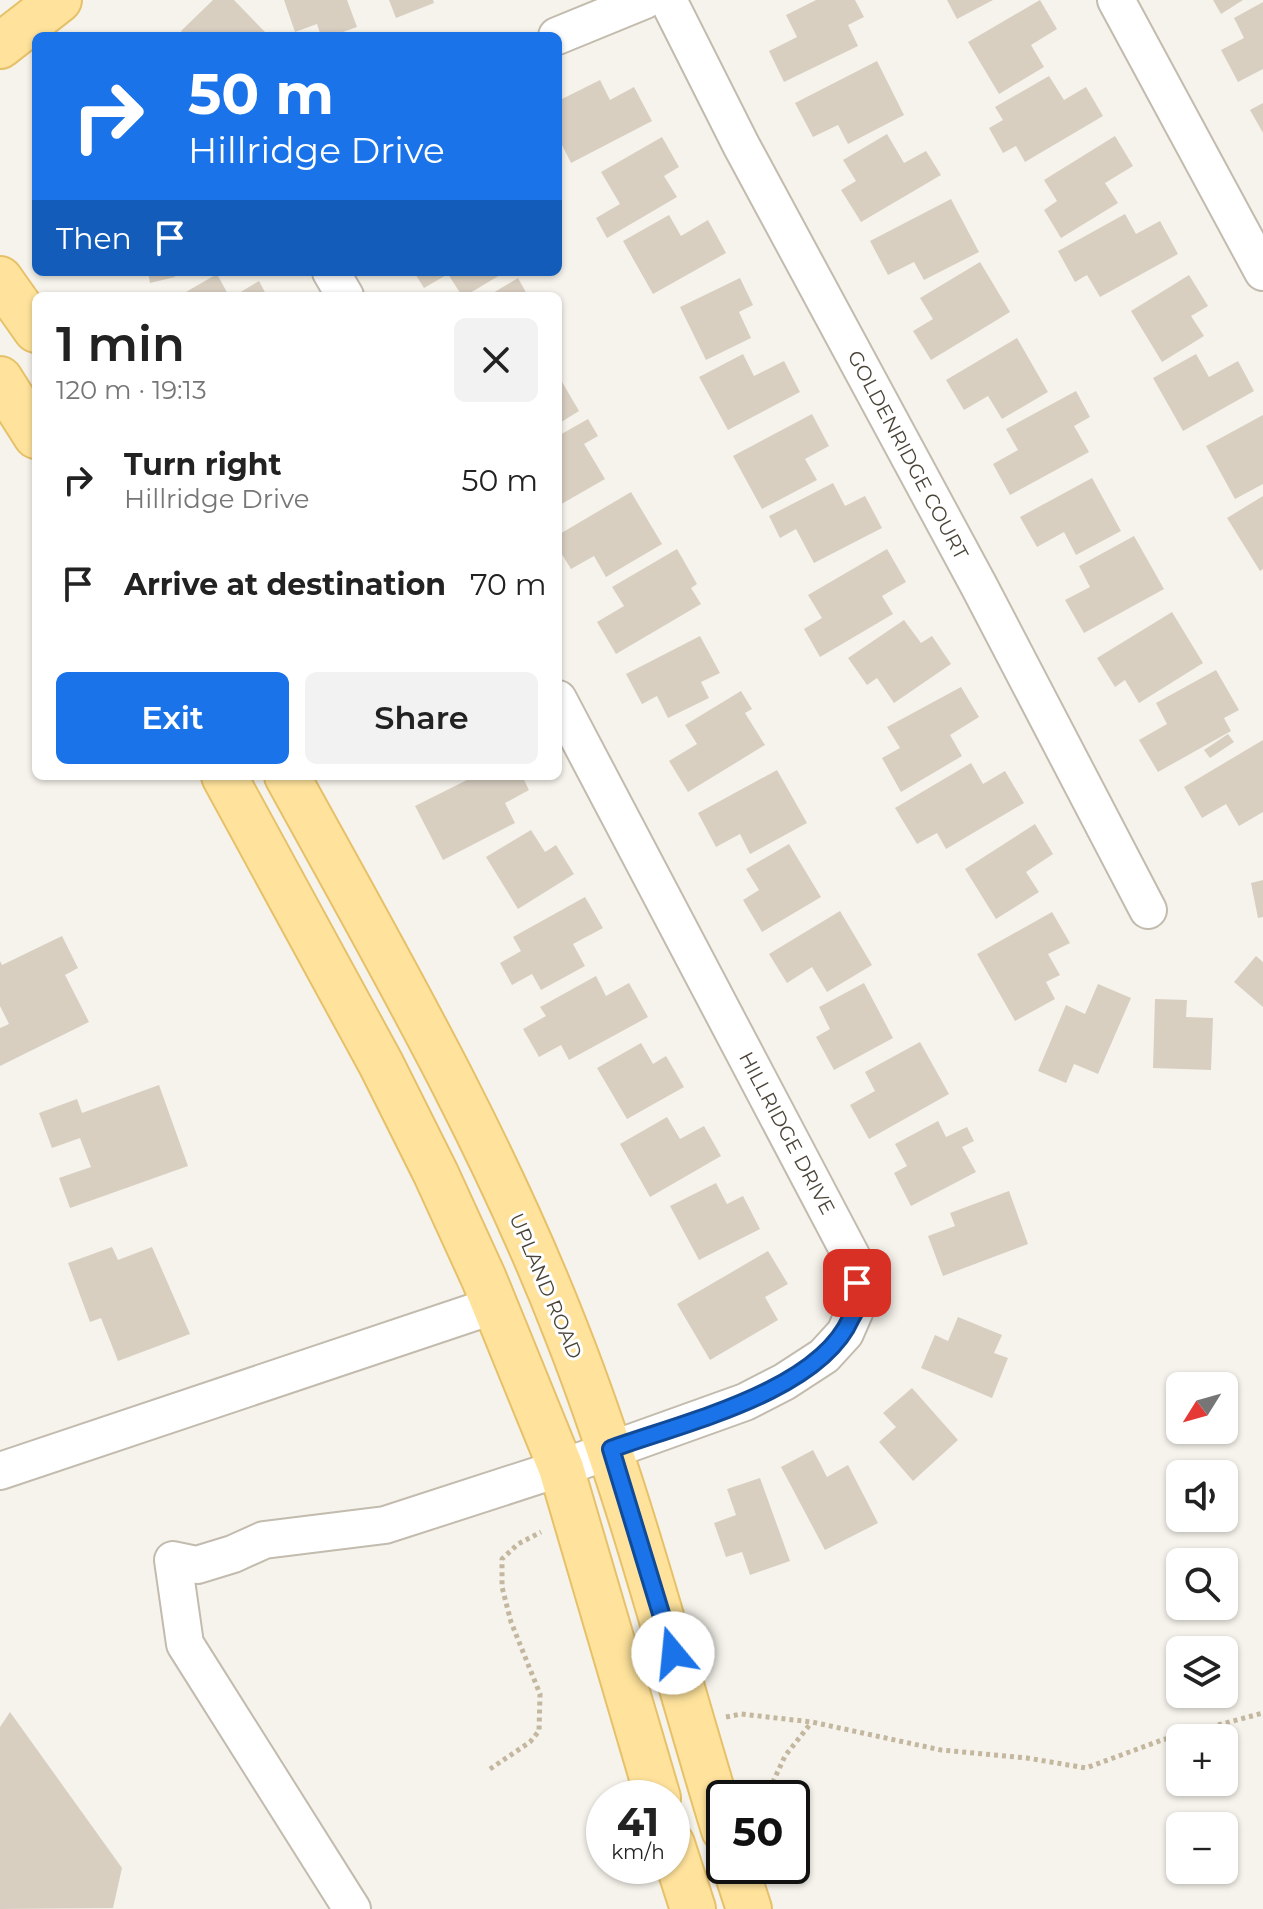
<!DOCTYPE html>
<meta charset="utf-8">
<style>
:root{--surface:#fff;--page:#f2f2f2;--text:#222;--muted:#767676;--accent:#1a73e8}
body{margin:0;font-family:Montserrat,sans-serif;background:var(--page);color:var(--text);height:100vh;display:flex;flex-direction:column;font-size:30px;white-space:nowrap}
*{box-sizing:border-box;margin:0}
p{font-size:26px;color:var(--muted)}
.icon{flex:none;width:44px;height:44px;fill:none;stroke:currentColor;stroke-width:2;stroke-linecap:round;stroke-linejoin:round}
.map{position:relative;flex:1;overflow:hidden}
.panel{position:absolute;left:32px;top:292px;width:530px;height:488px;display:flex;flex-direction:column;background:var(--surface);border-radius:12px;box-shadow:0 2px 6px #0004}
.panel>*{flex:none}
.guide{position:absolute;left:32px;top:32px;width:530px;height:244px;border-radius:12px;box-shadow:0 2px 6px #0004;background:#1a73e8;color:#fff;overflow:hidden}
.needle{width:52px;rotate:233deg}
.buttons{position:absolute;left:1166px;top:1372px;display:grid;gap:16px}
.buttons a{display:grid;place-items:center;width:72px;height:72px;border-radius:12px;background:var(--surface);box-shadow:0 2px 6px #0004;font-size:40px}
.speed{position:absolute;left:586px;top:1780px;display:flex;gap:16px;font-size:40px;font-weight:700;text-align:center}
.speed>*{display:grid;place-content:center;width:104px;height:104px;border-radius:50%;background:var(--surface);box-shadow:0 2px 6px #0004;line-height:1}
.speed small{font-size:20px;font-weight:400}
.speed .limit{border:4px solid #111;border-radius:12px;background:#fff;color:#111}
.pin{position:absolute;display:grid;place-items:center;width:68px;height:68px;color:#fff;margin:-34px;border-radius:16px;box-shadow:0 4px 12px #0006}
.me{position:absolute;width:88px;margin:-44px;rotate:343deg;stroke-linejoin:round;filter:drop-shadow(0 0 6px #0008)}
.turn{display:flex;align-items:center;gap:28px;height:168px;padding:0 24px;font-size:36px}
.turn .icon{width:104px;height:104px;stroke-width:2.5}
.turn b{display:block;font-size:56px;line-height:68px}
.then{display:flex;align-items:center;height:76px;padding:0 24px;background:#0003;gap:16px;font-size:30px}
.round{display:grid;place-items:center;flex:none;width:84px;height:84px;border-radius:12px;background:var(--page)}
.summary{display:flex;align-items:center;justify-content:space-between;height:136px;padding:0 24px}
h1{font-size:48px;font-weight:600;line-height:60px}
.button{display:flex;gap:16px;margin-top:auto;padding:16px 24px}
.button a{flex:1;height:92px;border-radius:12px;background:var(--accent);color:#fff;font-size:32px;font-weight:600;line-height:92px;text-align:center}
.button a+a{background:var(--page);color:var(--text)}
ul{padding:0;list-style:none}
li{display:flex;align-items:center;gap:24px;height:104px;padding:0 24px}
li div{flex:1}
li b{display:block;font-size:30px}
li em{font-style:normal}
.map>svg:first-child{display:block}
.building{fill:#d8cfc1}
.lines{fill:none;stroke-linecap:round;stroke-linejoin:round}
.minor-casing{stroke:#c2bbae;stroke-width:40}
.major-casing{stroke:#e6c16a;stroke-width:48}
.path{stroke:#c4b79f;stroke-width:5;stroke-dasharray:4 4;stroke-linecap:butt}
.minor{stroke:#fff;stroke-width:36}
.major{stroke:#ffe39c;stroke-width:44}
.route-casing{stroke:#114b97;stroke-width:20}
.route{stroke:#1a73e8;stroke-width:14}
.labels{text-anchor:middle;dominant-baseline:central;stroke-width:6;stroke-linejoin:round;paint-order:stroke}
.street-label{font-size:20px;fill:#4b4439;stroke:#fff}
</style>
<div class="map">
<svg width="1263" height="1909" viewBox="0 0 1263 1909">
<rect width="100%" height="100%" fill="#f6f3ec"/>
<g class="building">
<polygon points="213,0 234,0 265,32 262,36 185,36 181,31"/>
<polygon points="284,0 347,0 357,27 332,36 321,36 317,24 295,32"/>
<polygon points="389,0 433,0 434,3 396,18"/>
<polygon points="816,0 855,0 864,17 848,25 858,46 784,82 769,51 797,37 786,15"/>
<polygon points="947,0 993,0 957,19"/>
<polygon points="1040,0 1057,29 1031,45 1044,67 999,94 968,42"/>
<polygon points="1213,0 1243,0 1221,14"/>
<polygon points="1263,2 1263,69 1238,82 1221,50 1244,38 1234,18"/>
<polygon points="877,61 904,115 848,144 838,125 813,137 795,103"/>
<polygon points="1049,76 1064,100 1086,87 1103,116 1025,162 1016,146 1003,153 989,128 1003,120 995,107"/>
<polygon points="600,80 610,100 634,87 652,121 571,163 558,137 558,101"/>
<polygon points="1263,103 1263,133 1250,110"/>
<polygon points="887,134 904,163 926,151 941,175 861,222 841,190 856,181 843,160"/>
<polygon points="1115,136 1133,166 1105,183 1118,203 1061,238 1044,210 1057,201 1044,180"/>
<polygon points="662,137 679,167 664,176 677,197 607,238 596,218 620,204 601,172"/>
<polygon points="951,199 979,252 924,280 914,262 888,275 870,241"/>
<polygon points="1125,214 1136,234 1160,221 1178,254 1100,297 1087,275 1075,282 1058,251"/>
<polygon points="669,215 681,236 708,220 726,253 653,294 623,241"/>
<polygon points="980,262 1010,312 931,360 913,331 933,319 920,298"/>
<polygon points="148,272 174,272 175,277 150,283"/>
<polygon points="414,272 505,272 465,296 462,296 448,274 424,288"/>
<polygon points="217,274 229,296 179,296"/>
<polygon points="1189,275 1208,306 1191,316 1204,336 1162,362 1131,311"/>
<polygon points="518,278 528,296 488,296"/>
<polygon points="740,278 753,305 739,312 751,338 706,360 680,307"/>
<polygon points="259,281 267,296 234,296"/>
<polygon points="1017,338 1048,392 1002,419 988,396 964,410 946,380"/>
<polygon points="743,354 754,376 784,361 800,392 728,430 699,377"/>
<polygon points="1196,354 1209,377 1238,361 1254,391 1183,431 1153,378"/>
<polygon points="558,375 579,411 558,424"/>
<polygon points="1076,391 1090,417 1074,426 1089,452 1010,495 993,464 1018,450 1006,429"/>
<polygon points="812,414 829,446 805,459 817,480 762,509 733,456"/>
<polygon points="1263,415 1263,484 1235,499 1206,446"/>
<polygon points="588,419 598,436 584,444 605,479 558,506 558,436"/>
<polygon points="1092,478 1121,531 1076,555 1064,532 1037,547 1020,517"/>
<polygon points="833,483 845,506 865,496 882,528 814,563 796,529 780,538 769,516"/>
<polygon points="631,492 662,544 606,577 594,556 571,569 558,548 558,535"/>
<polygon points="1263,496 1263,569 1260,571 1227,518"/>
<polygon points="1134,536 1164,589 1084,633 1065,600 1090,587 1079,566"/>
<polygon points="677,549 697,584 691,588 701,604 616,654 597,622 624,606 612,587"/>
<polygon points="887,549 906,582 882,596 893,614 820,657 804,629 822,618 808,595"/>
<polygon points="1172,612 1203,663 1139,703 1125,680 1115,687 1097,658"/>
<polygon points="904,620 921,643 932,636 951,664 894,703 877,678 867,685 848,658"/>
<polygon points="700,636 720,673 701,682 709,698 668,718 657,696 642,704 626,674"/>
<polygon points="1216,670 1239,710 1224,718 1231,731 1158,772 1139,740 1167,724 1156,703"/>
<polygon points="961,687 979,717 950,735 962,756 901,792 882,758 900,748 887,727"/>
<polygon points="741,691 752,709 745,713 765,745 688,792 669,761 697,744 685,725"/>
<polygon points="1228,734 1234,742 1210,758 1204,750"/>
<polygon points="1263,740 1263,812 1239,826 1226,804 1202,818 1184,787"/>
<polygon points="971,763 983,784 1005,771 1024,803 946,849 937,833 917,844 895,808"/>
<polygon points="777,770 807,823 750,854 740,834 716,847 698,813"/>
<polygon points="475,776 522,776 529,790 505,803 515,823 443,860 415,806"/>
<polygon points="1035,824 1053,854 1026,872 1039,892 996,919 965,869"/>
<polygon points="531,830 545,852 556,845 574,874 518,909 486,857"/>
<polygon points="789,844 821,897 762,932 743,900 759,890 746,869"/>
<polygon points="1263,880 1263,917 1258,918 1251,883"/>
<polygon points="585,897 603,928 573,944 585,966 541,990 532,974 512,985 500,963 521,951 513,937"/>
<polygon points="840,911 872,965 827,992 812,967 787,983 769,954"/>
<polygon points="1052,912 1070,943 1048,954 1060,975 1046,982 1055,999 1015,1021 977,954"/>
<polygon points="62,936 78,968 65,975 89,1022 0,1066 0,1028 9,1024 0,1006 0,961 2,965"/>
<polygon points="1256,956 1263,962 1263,1007 1234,982"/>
<polygon points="596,976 606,996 629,983 648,1017 569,1060 561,1045 539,1057 523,1029 546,1016 540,1007"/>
<polygon points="864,983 893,1038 834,1070 816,1037 830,1029 819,1007"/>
<polygon points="1098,984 1131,998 1098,1074 1074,1064 1066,1083 1038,1071 1066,1005 1085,1014"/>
<polygon points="1155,999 1187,1000 1186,1017 1213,1018 1211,1070 1153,1068"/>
<polygon points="920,1042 949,1094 869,1139 850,1105 875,1091 865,1072"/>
<polygon points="641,1043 653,1064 666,1056 684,1087 627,1119 597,1068"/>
<polygon points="159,1085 188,1166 70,1208 59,1178 91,1167 80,1138 52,1148 39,1113 77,1099 82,1113"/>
<polygon points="667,1117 680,1139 704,1126 721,1156 650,1197 620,1144"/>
<polygon points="938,1121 946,1137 967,1127 974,1141 962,1147 976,1172 911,1206 894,1173 907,1166 895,1144"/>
<polygon points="716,1183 727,1204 743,1196 760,1229 699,1260 670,1206"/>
<polygon points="1009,1191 1028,1244 943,1276 928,1236 955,1226 950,1213"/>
<polygon points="112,1247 118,1260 152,1247 190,1334 118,1361 101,1318 90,1322 68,1263"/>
<polygon points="768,1251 788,1284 765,1297 778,1320 710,1360 677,1304"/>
<polygon points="958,1317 1002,1335 994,1353 1008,1358 992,1398 921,1368 935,1335 948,1341"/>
<polygon points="912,1388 958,1440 913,1481 879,1442 896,1427 883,1413"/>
<polygon points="813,1450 827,1477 848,1465 878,1523 825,1550 781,1467"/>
<polygon points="760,1478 790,1561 750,1575 742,1552 726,1557 714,1523 736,1515 727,1489"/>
<polygon points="10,1712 122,1868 113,1908 0,1909 0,1727"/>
</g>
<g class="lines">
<defs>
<g id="minor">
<polyline points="668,0 741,145 979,586 1148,910"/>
<polyline points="1116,0 1263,272"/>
<polyline points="557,36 645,0"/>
<polyline points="331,272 345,296"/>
<polyline points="0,1471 495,1305"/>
<polyline points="352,1909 185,1644 173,1560 197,1565 233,1554 264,1540 385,1525 561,1468 745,1402 784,1382 824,1356 845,1333 859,1301 856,1265 558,699"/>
</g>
<g id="major">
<polyline points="0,46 59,0"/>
<polyline points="0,279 36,330"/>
<polyline points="0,379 36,436"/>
<polyline points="224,776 381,1064 436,1174 484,1279 561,1468 658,1798"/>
<path d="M287,776C387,958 492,1139 567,1333C631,1496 673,1664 724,1830"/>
<polyline points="672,1844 693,1909"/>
<polyline points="735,1866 749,1909"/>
</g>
</defs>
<use href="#minor" class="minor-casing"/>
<use href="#major" class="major-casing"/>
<g class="path">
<polyline points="726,1717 741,1714 812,1722 941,1750 1027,1758 1086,1768 1162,1740 1263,1713"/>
<polyline points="490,1769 530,1742 539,1731 540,1694 511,1622 502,1587 502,1559 518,1544 541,1532"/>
<polyline points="775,1798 772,1784 785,1756 811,1723"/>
</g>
<use href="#minor" class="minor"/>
<use href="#major" class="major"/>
</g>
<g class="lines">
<defs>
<path id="route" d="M673,1653L611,1449C682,1423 819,1392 851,1318C854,1313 858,1306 859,1301C860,1296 858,1288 857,1283"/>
</defs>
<use href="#route" class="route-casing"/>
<use href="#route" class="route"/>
</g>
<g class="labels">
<g class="street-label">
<text transform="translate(908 455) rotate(62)">GOLDENRIDGE COURT</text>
<text transform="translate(787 1133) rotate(62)">HILLRIDGE DRIVE</text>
<text transform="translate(546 1286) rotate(67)">UPLAND ROAD</text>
</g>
</g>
</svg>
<div class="buttons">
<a><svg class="needle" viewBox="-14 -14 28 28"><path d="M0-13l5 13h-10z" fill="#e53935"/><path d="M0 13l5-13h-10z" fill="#767676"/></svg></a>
<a><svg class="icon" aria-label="sound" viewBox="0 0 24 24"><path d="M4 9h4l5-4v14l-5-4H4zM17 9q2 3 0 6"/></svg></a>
<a><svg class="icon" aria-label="search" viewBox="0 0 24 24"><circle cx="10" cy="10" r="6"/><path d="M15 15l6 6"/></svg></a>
<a><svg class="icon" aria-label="layers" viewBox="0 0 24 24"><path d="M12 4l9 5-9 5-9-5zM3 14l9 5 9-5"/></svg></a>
<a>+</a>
<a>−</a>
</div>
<div class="speed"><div>41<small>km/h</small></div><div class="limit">50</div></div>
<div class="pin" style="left:857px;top:1283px;background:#d93025"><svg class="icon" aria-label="arrive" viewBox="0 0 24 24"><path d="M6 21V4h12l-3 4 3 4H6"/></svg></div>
<svg class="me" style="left:673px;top:1653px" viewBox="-20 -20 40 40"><circle r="19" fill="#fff"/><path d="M0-13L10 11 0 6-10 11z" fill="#1a73e8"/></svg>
<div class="guide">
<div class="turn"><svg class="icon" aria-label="right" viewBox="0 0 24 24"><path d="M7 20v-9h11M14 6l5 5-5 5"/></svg><div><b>50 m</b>Hillridge Drive</div></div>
<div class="then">Then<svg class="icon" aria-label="arrive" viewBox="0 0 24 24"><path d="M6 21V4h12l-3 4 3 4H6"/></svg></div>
</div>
<section class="panel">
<div class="summary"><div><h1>1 min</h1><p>120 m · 19:13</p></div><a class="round"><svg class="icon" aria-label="close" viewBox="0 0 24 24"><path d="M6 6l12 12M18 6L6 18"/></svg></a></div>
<ul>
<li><svg class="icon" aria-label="right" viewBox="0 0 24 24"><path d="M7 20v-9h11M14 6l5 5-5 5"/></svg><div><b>Turn right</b><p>Hillridge Drive</p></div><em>50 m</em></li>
<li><svg class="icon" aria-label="arrive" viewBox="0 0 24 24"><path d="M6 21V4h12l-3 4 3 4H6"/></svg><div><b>Arrive at destination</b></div><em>70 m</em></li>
</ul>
<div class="button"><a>Exit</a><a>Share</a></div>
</section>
</div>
